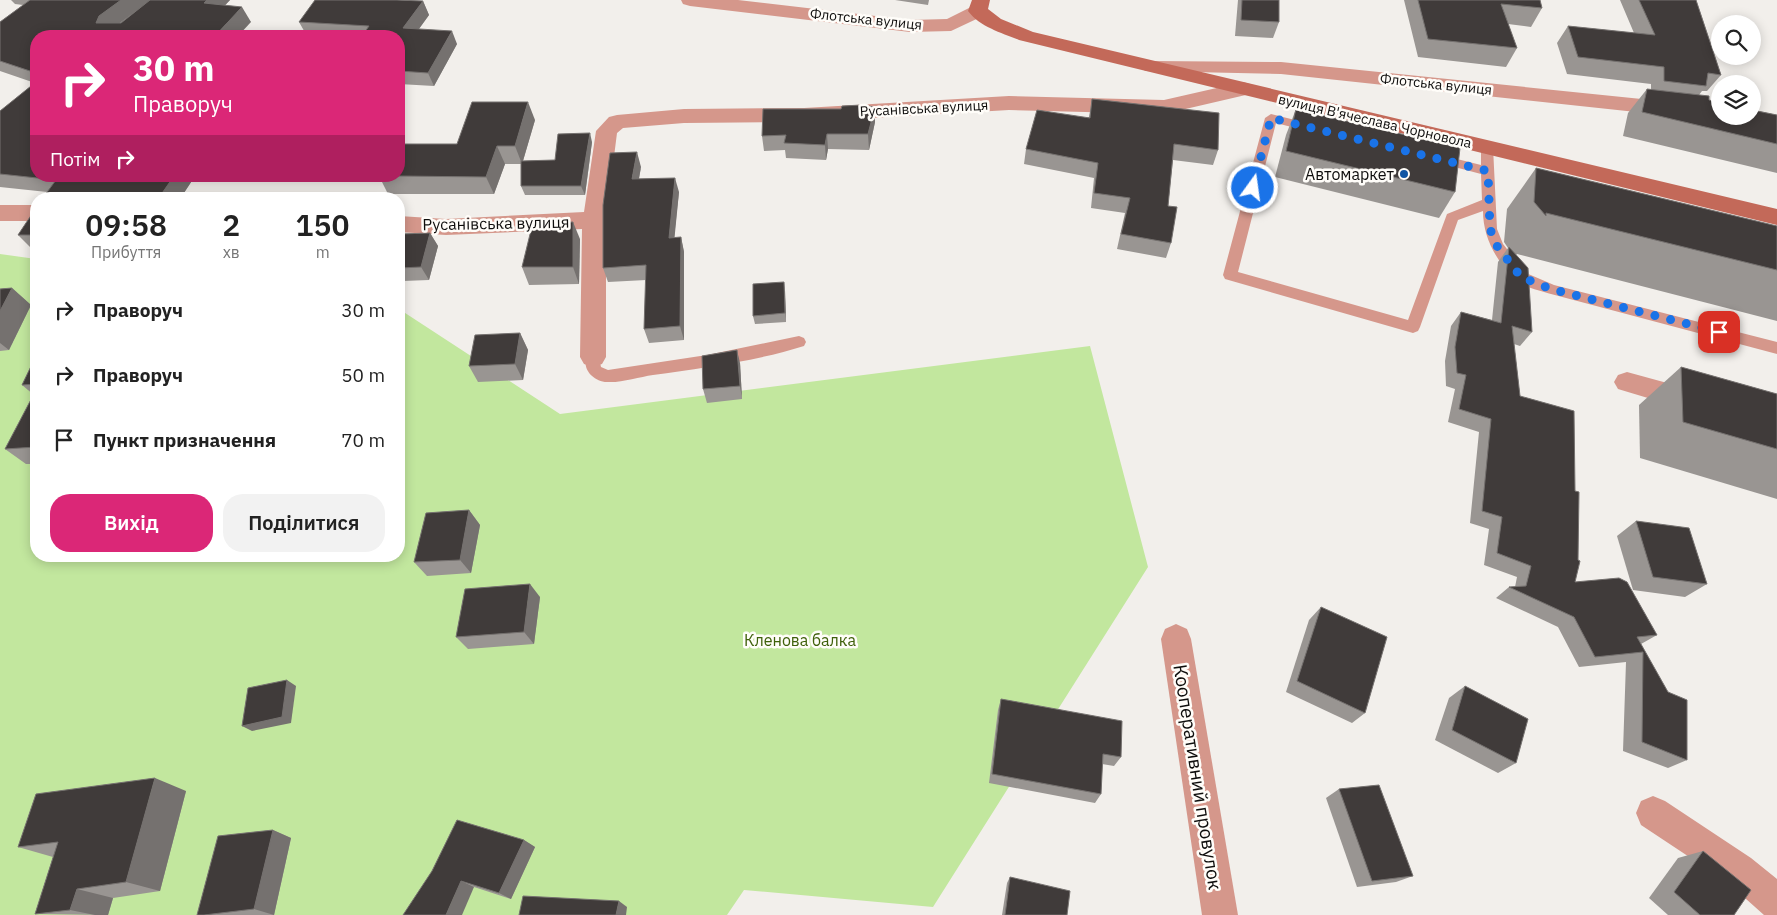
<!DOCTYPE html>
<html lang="uk">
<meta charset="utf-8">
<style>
:root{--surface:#fff;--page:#f2f2f2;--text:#222;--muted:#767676;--accent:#db2777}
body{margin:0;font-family:"IBM Plex Sans",sans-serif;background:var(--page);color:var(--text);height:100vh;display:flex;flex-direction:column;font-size:19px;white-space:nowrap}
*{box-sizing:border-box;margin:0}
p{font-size:16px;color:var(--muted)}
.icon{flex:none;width:28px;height:28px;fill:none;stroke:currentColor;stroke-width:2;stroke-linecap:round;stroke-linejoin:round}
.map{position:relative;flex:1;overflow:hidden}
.side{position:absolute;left:30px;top:192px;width:375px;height:370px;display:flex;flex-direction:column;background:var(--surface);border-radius:20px;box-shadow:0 2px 12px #0003}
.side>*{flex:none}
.banner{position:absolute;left:30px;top:30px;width:375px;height:152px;border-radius:20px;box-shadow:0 2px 12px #0003;background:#db2777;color:#fff;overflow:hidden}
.controls{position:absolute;left:1711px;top:15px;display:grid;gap:10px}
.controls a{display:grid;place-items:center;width:50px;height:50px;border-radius:50%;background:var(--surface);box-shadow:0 2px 12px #0003;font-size:25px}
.pin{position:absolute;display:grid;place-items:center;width:42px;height:42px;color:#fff;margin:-21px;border-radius:10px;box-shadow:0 2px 8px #0006}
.me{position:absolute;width:55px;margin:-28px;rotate:14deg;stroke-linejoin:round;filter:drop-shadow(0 0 4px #0008)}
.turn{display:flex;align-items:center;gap:18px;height:105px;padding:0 20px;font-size:22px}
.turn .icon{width:65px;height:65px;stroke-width:2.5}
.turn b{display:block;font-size:35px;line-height:42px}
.then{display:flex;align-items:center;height:48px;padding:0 20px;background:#0003;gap:10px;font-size:19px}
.eta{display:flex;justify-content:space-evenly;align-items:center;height:85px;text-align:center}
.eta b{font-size:30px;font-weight:600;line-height:35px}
.action{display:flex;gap:10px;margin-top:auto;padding:10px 20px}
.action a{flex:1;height:58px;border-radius:20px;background:var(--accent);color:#fff;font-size:20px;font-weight:600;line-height:58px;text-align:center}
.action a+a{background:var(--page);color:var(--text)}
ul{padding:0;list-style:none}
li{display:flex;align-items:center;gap:15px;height:65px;padding:0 20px}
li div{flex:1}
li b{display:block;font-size:19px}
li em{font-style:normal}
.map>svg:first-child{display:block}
.green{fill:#c2e79e}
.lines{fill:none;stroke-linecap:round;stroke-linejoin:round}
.lane{fill:#d5978b;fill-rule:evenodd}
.street{fill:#d5978b;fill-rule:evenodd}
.secondary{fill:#c36959;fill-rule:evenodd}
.wall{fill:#999592}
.shaded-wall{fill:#75716f}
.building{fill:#403b3a;stroke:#75716f}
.route{stroke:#1a73e8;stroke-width:9;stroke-dasharray:0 16.2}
.poi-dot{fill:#0f54a3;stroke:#fffdf9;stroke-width:2}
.labels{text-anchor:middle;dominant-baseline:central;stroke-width:5;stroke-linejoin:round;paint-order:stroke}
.far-street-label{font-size:14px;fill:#0e0d0c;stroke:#fffdf9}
.poi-label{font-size:16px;fill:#0e0d0c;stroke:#fffdf9;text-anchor:end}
.street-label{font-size:16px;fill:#0e0d0c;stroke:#fffdf9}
.park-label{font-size:16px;fill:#3e600a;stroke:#fffdf9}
.near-street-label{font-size:19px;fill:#0e0d0c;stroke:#fffdf9}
</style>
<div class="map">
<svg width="1777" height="915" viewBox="0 0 1777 915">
<rect width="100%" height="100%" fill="#f2efeb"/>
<polygon class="green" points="0,254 36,259 36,556 399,556 399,309 560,414 1090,346 1148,567 933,907 744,890 727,915 0,915"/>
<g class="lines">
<g class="lane">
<path d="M1271,114L1315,125L1317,128L1311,132L1276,123L1238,272L1408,320L1447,214L1482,200L1481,174L1432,161L1431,158L1437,154L1481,165V147L1487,143L1493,147L1497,229L1503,244L1526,273L1554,285L1777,342V354L1551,294C1541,291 1523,287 1515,279C1496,261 1483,237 1483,211L1458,220L1420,327L1418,331L1413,333L1225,279L1223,275L1265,118Z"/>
<path d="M799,336L804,338L806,342L804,346C757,361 702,368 653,375C639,377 621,383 607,382C592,381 580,367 588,353H598L601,367L608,370L707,355Z"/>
</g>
<g class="street">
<polygon points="681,0 738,0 910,20 947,19 971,7 985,7 988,11 985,15 951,31 910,32 690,6 683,4"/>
<polygon points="1152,61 1281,62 1720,107 1720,116 1729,116 1720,121 1281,74 1145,71 1142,67 1145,63"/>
<polygon points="1243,82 1250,84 1253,89 1250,94 1164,114 1009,110 804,122 684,123 623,128 617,133 606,220 606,357 602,364 593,367 584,364 580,357 582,229 446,235 399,232 399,216 446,219 584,212 596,131 609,117 617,115 684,109 804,108 1009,96 1164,100"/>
<rect x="0" y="205" width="36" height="16"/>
<polygon points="1627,372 1700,392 1704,400 1700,408 1691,411 1618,389 1614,382 1618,375"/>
<polygon points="1176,624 1187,629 1191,639 1238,915 1202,915 1161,639 1165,629"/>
<polygon points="1653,796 1665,801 1751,858 1777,879 1777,915 1764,915 1727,882 1641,825 1636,813 1641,801"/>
</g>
<path class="secondary" d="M972,0H990L988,9L1001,19L1033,32L1777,209V225L1019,40C1002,33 980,27 968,11Z"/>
</g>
<g class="wall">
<polygon points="11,0 230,0 225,5 251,22 36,36 36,176 195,176 180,199 47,192 0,187 0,111 35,83 0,71 0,22 23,5 15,4"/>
<polygon points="895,0 929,0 928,5"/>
<polygon points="1238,0 1279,0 1279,22 1273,38 1235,36"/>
<polygon points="1404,0 1540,0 1542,8 1531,27 1508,24 1517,48 1506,67 1418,57"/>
<polygon points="1620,0 1696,0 1721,75 1707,91 1702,91 1699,95 1709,100 1777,115 1777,173 1623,136 1628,113 1647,89 1651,90 1651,84 1567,74 1557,43 1568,26 1634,33"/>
<polygon points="423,1 429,15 419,29 457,44 434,86 399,84 399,36 307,36 299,22"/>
<polygon points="1092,99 1218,150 1213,165 1173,160 1168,206 1171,243 1166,258 1117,249 1125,213 1091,208 1094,178 1024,164 1026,149 1089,117"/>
<polygon points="875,107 875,122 869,150 828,149 826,160 786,158 785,150 764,151 762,136 841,109"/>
<polygon points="1296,109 1455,192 1439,218 1275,177 1286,135"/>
<polygon points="535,120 523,161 555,160 592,142 585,195 525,195 521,186 521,164 505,164 494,194 388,194 379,176 399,176 399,144 457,144"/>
<polygon points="641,167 639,179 679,192 674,238 681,237 684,252 684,340 649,343 644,329 646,280 608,282 603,268"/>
<polygon points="1536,168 1777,226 1777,321 1517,254 1516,255 1532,332 1520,346 1514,344 1520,396 1575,582 1657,635 1641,644 1687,760 1668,768 1623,751 1626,662 1579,667 1558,627 1496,598 1509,587 1515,587 1517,577 1484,565 1489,529 1470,523 1479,432 1448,422 1455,389 1446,386 1445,361 1451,326 1461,312 1492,320 1498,262 1508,248 1504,242 1507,209"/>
<polygon points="36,208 36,249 32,249 18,235"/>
<polygon points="430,233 438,246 429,280 403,281 403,285 399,285 399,238"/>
<polygon points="580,239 579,284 529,285 522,267"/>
<polygon points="12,288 31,305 9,350 0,351 0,289"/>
<polygon points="785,291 786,322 755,324 753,316"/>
<polygon points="520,333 528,350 523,380 478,382 469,366"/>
<polygon points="36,356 36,464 26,464 5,449 34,395 22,385"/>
<polygon points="740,363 742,399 707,403 703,389"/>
<polygon points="1681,367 1777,394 1777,499 1640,458 1639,405"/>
<polygon points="469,510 480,525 471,573 427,576 414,562"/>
<polygon points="1636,521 1707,584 1685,597 1633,590 1617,536"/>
<polygon points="540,597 534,644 468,649 456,637"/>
<polygon points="1321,607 1365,713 1352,723 1286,692 1309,620"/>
<polygon points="1465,686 1516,763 1498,773 1435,740 1449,698"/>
<polygon points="1001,699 1121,757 1114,766 1102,764 1101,794 1095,803 989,783 998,710"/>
<polygon points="1339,789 1413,876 1396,882 1357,887 1326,798"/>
<polygon points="186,791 160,891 113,898 108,915 35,914 53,857 18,847"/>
<polygon points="273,830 291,838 274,915 197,915"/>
<polygon points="524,840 535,847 511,899 474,887 403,915"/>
<polygon points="1703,851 1734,915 1668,915 1649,898 1678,858"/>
<polygon points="1010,877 1067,915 1002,915 1007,883"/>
</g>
<g class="shaded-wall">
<polygon points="121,0 151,0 110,30 96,23 99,16"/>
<polygon points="207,0 230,0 213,18 204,3"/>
<polygon points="423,1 429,15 410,41 403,28"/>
<polygon points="242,7 251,22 238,36 215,36"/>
<polygon points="452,31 457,44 434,86 428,73"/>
<polygon points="528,102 535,120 522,164 515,146"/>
<polygon points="875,107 875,122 869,150 868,134"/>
<polygon points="590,133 592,142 585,195 581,186"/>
<polygon points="827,134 828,149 826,160 825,145"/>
<polygon points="497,146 505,164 494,194 486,177"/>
<polygon points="637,152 641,167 636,194 632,179"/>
<polygon points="174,176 195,176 180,199 158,199"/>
<polygon points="675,178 679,192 673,253 669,238"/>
<polygon points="573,222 580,239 579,284 573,267"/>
<polygon points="430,233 438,246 429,280 421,267"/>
<polygon points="681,237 684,252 684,340 680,326"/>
<polygon points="399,275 403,281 403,285 399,279"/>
<polygon points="784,282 785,291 786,322 785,313"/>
<polygon points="12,288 31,305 9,350 0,343 0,311"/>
<polygon points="520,333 528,350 523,380 515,364"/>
<polygon points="737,350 740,363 742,399 740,386"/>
<polygon points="469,510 480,525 471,573 460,560"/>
<polygon points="530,584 540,597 534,644 524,632"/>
<polygon points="287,680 296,686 291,723 252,731 242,726"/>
<polygon points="155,778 186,791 160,891 126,882"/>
<polygon points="273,830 291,838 274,915 254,909"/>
<polygon points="524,840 535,847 511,899 499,893"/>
<polygon points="461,881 474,887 462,915 446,915"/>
<polygon points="77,889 113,898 108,915 95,915 70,910"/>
<polygon points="619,901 627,907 626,915 616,915"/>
</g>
<g class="building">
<polygon points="30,0 121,0 99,16 96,23 121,23 150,0 207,0 204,3 242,7 215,36 36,36 36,73 0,61 0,22"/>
<polygon points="315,0 397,0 423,1 403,28 452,31 428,73 399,71 399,36 362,36 369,26 299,22"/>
<polygon points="1242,0 1279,0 1279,22 1241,20"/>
<polygon points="1418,0 1540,0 1542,8 1501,4 1517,48 1428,39"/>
<polygon points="1639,0 1696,0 1721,75 1708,73 1706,86 1664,81 1664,67 1578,57 1568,26 1655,35"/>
<polygon points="36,82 36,176 174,176 158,199 42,199 56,180 0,174 0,111"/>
<polygon points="1647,89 1709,96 1709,100 1720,103 1720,116 1752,116 1752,110 1777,115 1777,144 1642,112"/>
<polygon points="1092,99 1219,113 1218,150 1174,144 1168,206 1177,207 1171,243 1121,234 1130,198 1094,193 1098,163 1026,149 1037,110 1090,118"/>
<polygon points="472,102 528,102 515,146 497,146 486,177 399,176 399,144 457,144"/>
<polygon points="862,105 875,107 868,134 827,134 825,145 784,143 786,135 762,136 763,109 841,109 842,106"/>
<polygon points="1296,109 1460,148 1455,192 1286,151"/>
<polygon points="590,133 581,186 521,186 521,161 555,160 558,134"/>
<polygon points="637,152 632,179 675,178 669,238 681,237 680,326 644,329 646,265 603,268 603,205 610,153"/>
<polygon points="1536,168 1777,226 1777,270 1546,213 1546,216 1534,202"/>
<polygon points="36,208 36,235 18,235"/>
<polygon points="573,222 573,267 522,267 532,226 542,226 542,223"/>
<polygon points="430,233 421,267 399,268 399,238 400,234"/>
<polygon points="1509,247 1528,268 1532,332 1512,326 1520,396 1574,411 1575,491 1579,492 1578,560 1580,561 1575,582 1619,578 1627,582 1657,635 1637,637 1668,692 1687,700 1687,760 1642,742 1643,652 1595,657 1574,617 1509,587 1526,586 1531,566 1497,553 1502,517 1482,511 1491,419 1459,409 1466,375 1457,373 1455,347 1461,312 1501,323"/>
<polygon points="784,282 785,313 753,316 753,284"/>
<polygon points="12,288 0,311 0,289"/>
<polygon points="520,333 515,364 469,366 475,335"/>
<polygon points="737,350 740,386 703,389 702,356"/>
<polygon points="36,356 36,384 22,385"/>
<polygon points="1681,367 1777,394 1777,449 1683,422"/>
<polygon points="36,390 36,447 5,449"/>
<polygon points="469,510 460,560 414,562 426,513"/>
<polygon points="1636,521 1689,528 1707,584 1653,577"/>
<polygon points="530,584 524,632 456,637 465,589"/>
<polygon points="1321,607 1387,637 1365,713 1297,681"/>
<polygon points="287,680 282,717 242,726 248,688"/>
<polygon points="1465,686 1528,719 1516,763 1452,730"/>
<polygon points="1001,699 1122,721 1121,757 1103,754 1101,794 992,774"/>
<polygon points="155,778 126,882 77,889 70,910 35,914 58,842 18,847 36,794"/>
<polygon points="1379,785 1413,876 1372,881 1339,789"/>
<polygon points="457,820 524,840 499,893 461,881 446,915 403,915 432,871"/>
<polygon points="273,830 254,909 204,915 197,915 218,836"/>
<polygon points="1703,851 1751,890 1734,915 1700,915 1674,892"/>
<polygon points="1010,877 1070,891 1067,915 1005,915"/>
<polygon points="523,896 619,901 616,915 519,915"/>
</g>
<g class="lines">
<polyline class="route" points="1253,188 1271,118 1488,171 1490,229 1497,246 1521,277 1551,289 1719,332"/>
</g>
<circle class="poi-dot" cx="1404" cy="174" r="5"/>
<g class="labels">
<g class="far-street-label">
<text transform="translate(866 19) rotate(6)">Флотська вулиця</text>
<text transform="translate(1436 84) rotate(6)">Флотська вулиця</text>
<text transform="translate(924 108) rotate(-3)">Русанівська вулиця</text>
<text transform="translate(1375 121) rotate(13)">вулиця В'ячеслава Чорновола</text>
</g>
<g class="poi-label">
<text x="1394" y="174">Автомаркет</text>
</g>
<g class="street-label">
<text transform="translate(496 223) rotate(-1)">Русанівська вулиця</text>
</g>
<g class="park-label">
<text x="800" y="640">Кленова балка</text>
</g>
<g class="near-street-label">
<text transform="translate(1198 777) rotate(81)">Кооперативний провулок</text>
</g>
</g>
</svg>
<div class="controls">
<a><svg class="icon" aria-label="search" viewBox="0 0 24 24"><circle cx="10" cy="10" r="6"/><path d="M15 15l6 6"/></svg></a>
<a><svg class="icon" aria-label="layers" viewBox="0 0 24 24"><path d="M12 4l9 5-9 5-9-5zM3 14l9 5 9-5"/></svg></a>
</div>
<div class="pin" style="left:1719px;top:332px;background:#d93025"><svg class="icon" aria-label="arrive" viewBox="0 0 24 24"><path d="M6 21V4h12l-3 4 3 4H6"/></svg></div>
<svg class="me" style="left:1253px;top:188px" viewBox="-20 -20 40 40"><circle r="17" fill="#1a73e8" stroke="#fff" stroke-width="3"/><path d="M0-11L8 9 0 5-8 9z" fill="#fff"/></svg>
<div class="banner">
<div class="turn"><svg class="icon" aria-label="right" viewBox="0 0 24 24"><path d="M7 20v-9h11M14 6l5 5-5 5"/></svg><div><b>30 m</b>Праворуч</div></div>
<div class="then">Потім<svg class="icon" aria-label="right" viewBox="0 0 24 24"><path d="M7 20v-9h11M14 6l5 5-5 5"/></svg></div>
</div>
<section class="side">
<div class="eta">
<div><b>09:58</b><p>Прибуття</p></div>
<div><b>2</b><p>хв</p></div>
<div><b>150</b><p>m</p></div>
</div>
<ul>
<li><svg class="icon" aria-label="right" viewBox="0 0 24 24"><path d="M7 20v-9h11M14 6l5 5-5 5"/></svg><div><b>Праворуч</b></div><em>30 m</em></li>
<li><svg class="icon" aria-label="right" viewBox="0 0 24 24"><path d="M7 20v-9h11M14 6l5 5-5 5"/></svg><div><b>Праворуч</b></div><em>50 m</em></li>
<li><svg class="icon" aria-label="arrive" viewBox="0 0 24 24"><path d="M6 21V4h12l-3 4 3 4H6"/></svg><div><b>Пункт призначення</b></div><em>70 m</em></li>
</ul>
<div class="action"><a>Вихід</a><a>Поділитися</a></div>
</section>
</div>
